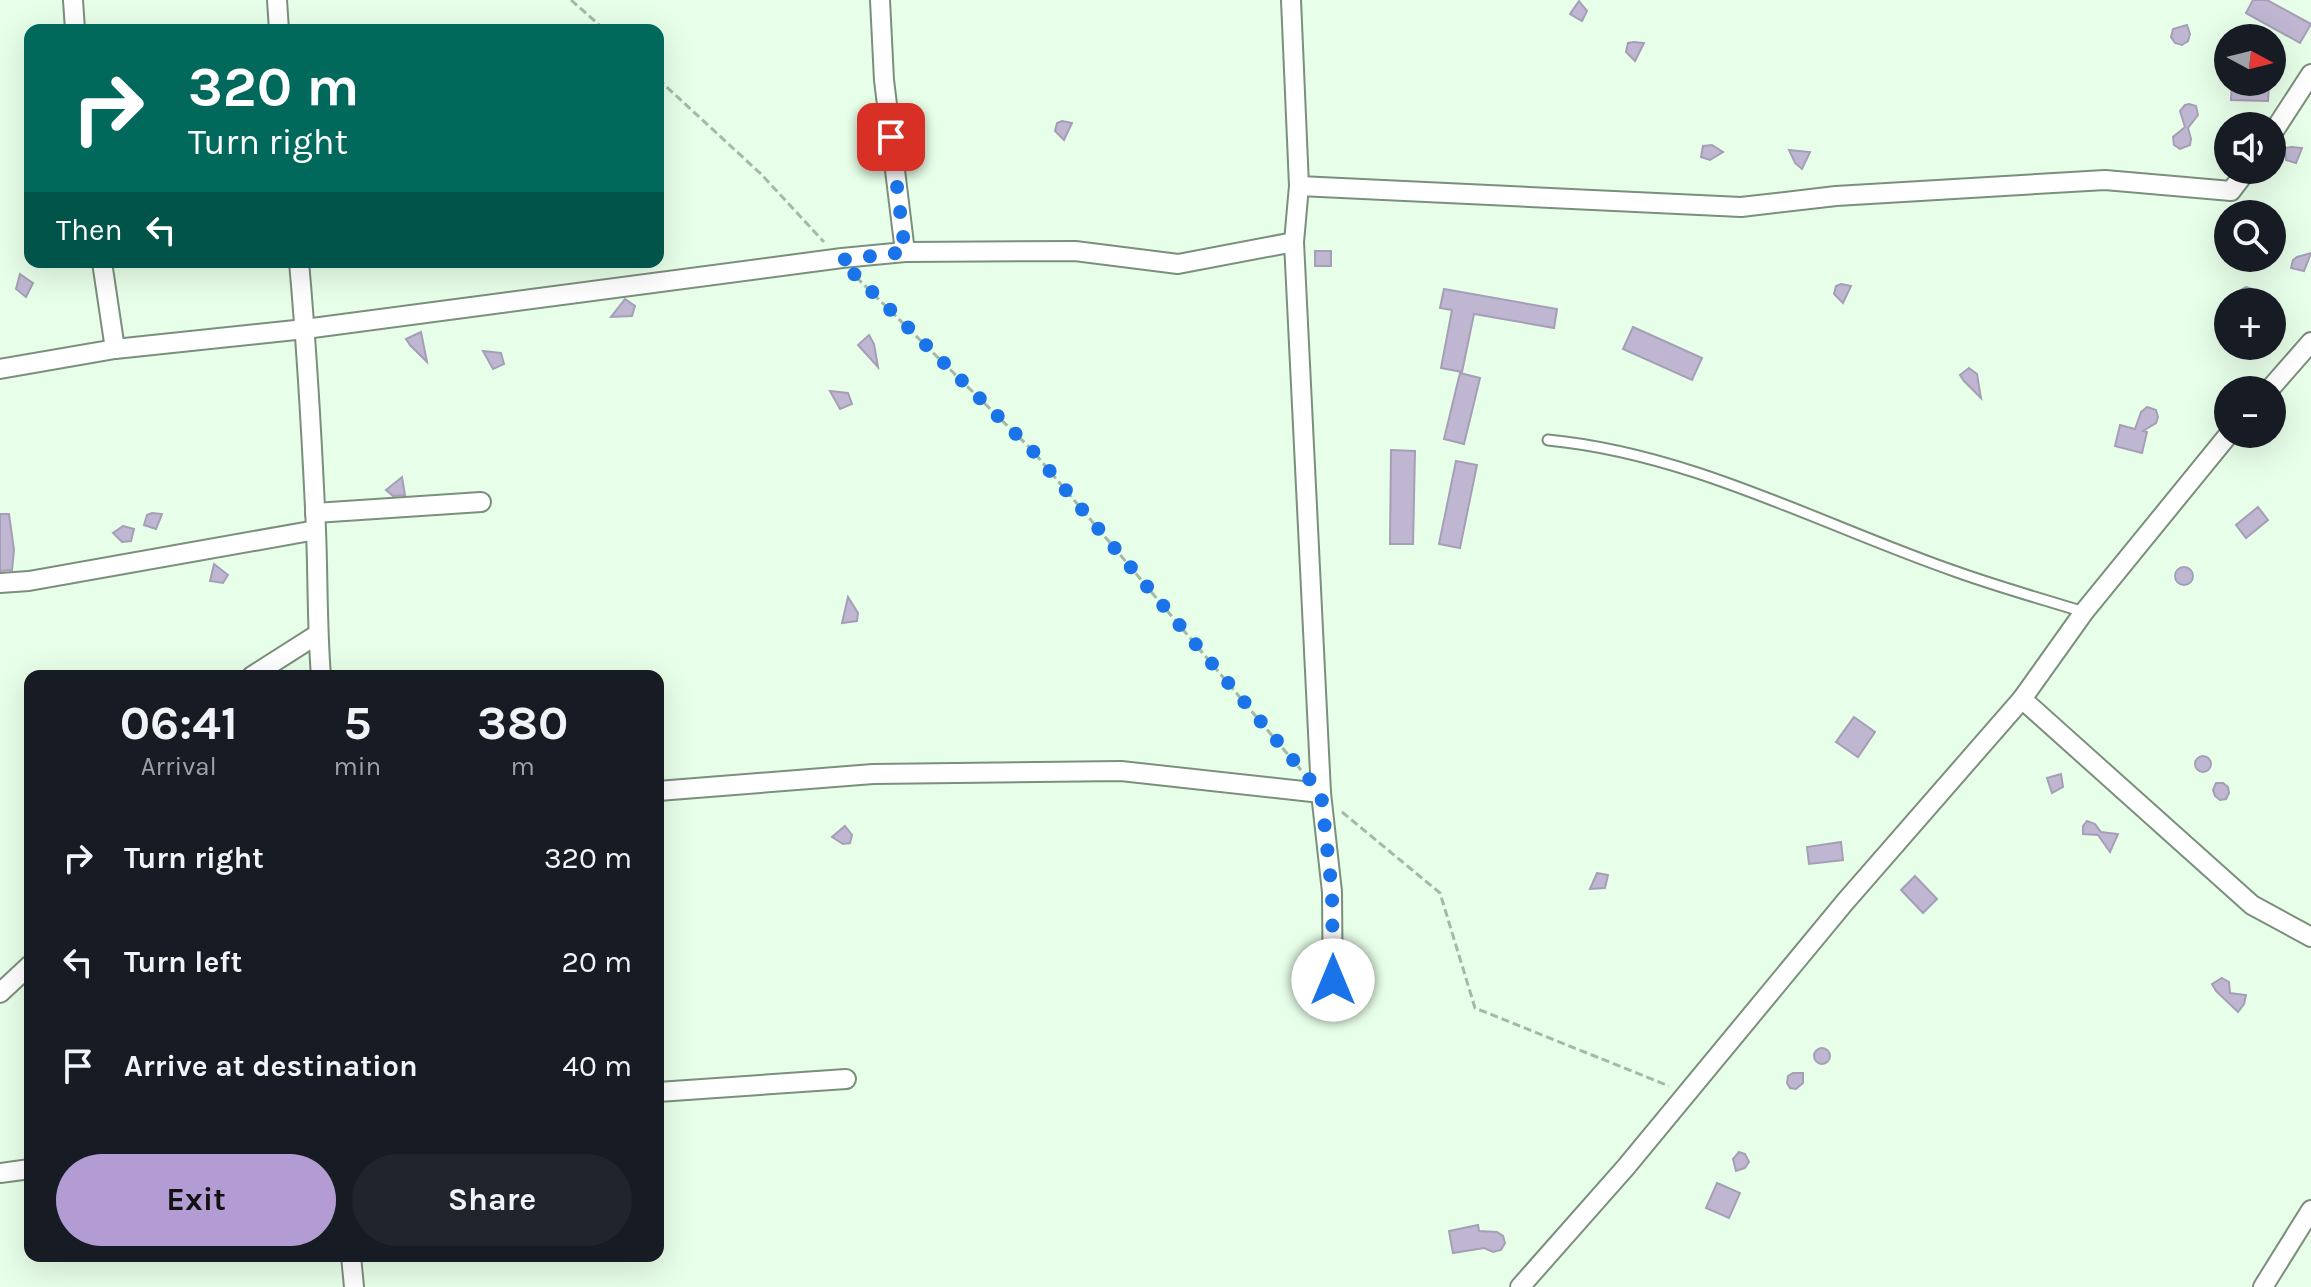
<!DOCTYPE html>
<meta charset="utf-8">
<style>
:root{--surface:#171b24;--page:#20242c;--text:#f1f3f6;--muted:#9ea1a6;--accent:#b39cd3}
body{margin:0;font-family:Karla,sans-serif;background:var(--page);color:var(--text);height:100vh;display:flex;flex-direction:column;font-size:30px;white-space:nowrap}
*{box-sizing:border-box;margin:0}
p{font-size:26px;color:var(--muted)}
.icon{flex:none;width:44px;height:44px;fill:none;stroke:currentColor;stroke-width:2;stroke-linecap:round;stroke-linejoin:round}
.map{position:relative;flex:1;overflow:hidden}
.details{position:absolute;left:24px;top:670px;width:640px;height:592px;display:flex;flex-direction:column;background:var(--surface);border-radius:16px;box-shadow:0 8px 32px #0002}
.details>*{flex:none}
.hud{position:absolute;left:24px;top:24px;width:640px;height:244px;border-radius:16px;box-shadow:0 8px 32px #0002;background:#00695c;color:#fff;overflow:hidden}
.needle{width:52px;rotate:97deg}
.buttons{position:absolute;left:2214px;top:24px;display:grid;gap:16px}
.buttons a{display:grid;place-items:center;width:72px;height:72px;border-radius:50%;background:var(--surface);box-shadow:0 8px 32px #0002;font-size:40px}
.pin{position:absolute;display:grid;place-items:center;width:68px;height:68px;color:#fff;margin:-34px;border-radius:16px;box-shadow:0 4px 12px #0006}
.me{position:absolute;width:88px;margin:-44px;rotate:0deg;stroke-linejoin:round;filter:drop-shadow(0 0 6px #0008)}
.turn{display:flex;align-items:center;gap:28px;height:168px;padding:0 32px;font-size:36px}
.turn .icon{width:104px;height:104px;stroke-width:2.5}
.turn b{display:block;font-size:56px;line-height:68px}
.then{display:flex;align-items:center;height:76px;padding:0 32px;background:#0003;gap:16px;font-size:30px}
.eta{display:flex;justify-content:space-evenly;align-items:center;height:136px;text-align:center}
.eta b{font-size:48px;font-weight:700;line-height:56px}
.primary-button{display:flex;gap:16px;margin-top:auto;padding:16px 32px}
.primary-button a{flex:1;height:92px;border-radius:48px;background:var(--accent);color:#111;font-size:32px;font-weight:700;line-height:92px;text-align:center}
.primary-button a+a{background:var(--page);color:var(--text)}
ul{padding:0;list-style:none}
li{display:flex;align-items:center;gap:24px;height:104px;padding:0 32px}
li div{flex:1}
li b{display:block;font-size:30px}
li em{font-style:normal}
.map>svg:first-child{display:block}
.building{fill:#bfb7d1;stroke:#a69eb7;stroke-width:2}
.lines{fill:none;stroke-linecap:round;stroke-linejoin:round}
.service-casing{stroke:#7a8f7c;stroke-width:13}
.minor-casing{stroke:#7a8f7c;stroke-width:22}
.path{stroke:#a6b8a7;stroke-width:3;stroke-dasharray:8 4;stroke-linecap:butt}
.service{stroke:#fff;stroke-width:9}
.minor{stroke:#fff;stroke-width:18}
.route{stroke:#1a73e8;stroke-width:14;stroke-dasharray:0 25.2}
</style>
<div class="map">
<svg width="2311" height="1287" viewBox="0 0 2311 1287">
<rect width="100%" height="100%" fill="#e7fee8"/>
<g class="building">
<polygon points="2253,0 2267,0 2311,24 2300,43 2246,13"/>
<polygon points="1579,1 1587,11 1582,21 1570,14"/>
<polygon points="2187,25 2190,34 2188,41 2182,45 2175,43 2171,37 2173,29"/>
<polygon points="1634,42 1644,43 1635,61 1626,52 1628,43"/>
<polygon points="2232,82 2269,82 2268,101 2231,100"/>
<polygon points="2189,104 2196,106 2198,115 2188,128 2191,139 2190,145 2180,149 2174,145 2173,137 2185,127 2180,111 2185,105"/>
<polygon points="1062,121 1072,123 1064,140 1055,131 1057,123"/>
<polygon points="1712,145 1723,152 1710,160 1701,157 1703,146"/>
<polygon points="2292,147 2302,148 2296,163 2286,160 2285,148"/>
<polygon points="1789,150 1810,152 1802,169 1795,163"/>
<rect x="1315" y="251" width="16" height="15"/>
<polygon points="2311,253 2304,271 2291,268 2293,260 2297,257"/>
<polygon points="20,274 33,283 26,297 16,289"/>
<polygon points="1841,284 1851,286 1843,303 1834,294 1836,286"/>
<polygon points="2246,287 2255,290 2261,302 2235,302 2239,291"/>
<polygon points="1444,289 1557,309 1554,328 1474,314 1462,372 1441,368 1452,310 1440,308"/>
<polygon points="625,299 635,306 632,316 611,317"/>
<polygon points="1633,327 1702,358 1692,380 1623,349"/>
<polygon points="421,332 427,362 410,345 406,339"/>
<polygon points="869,335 874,344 878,367 858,345"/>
<polygon points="483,351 501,353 504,364 493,369"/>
<polygon points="1969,368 1977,374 1981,398 1964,381 1960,375"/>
<polygon points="1460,373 1480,378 1464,444 1444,439"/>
<polygon points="830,391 848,393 852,404 840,409"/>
<polygon points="2147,407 2156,410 2158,417 2156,423 2143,431 2147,432 2142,453 2115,446 2120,425 2135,429 2141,412"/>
<polygon points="1391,450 1415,451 1413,544 1390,544"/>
<polygon points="1456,461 1477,465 1460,548 1439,544"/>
<polygon points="402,477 405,495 393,496 386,490"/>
<polygon points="2258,507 2268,520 2246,538 2236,525"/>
<polygon points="152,513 162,514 156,529 144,525 147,515"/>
<polygon points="0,514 9,514 14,550 12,570 0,571"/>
<polygon points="123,526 134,529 131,541 122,542 113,533"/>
<polygon points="214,564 228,575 223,583 210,581"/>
<circle cx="2184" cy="576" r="9"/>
<polygon points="848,597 858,613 857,621 842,623"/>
<polygon points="1854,717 1875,732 1858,757 1836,742"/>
<circle cx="2203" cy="764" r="8"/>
<polygon points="2061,774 2063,787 2052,793 2047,778"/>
<polygon points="2216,783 2223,783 2228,787 2229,793 2226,799 2220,800 2215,796 2213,790"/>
<polygon points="2087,821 2095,824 2101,832 2118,834 2110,852 2098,835 2083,834 2083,826"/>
<polygon points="845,826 852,835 850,843 843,844 832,837"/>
<polygon points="1841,842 1843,860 1809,864 1807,847"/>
<polygon points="1597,873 1608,875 1605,888 1590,889"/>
<polygon points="1915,876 1937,899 1923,913 1901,890"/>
<polygon points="2222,978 2229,982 2230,993 2246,995 2244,1004 2238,1012 2216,991 2212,984"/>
<circle cx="1822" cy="1056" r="8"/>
<polygon points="1793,1073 1803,1073 1803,1083 1796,1089 1790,1088 1787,1083 1788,1076"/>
<polygon points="1739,1152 1745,1154 1749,1162 1745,1168 1736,1171 1733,1159"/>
<polygon points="1717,1183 1740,1193 1729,1218 1706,1208"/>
<polygon points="1478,1225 1479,1231 1497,1232 1503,1236 1505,1243 1501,1250 1493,1252 1484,1248 1453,1253 1449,1231"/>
</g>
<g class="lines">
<defs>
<path id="service" d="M1548,440C1693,454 1821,525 1957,572C1999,587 2042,599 2084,612"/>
<g id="minor">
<polyline points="73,0 75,30"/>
<polyline points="277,0 279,30"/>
<polyline points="880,0 884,80 905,252"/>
<polyline points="1291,0 1299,186 1294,242 1321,793 1332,892 1333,1009"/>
<polyline points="2272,134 2311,74"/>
<polyline points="1299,186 1741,207 1836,196 2105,180 2231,191 2247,170"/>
<polyline points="102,262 115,349"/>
<path d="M299,262C307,351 312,440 316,530C318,579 317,627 321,676"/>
<polyline points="0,369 115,349 305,329 842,258 905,252 1075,251 1178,264 1294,242"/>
<polyline points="2269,390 2311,342"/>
<polyline points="315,513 481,502"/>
<polyline points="0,583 29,581 316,530"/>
<polyline points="252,676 318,634"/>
<polyline points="2022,699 2252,905 2311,937"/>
<polyline points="658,791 873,774 1121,771 1321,793"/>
<polyline points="0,993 30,965"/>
<polyline points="658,1092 846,1079"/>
<polyline points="0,1173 30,1169"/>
<polyline points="351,1256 354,1287"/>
<polyline points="1520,1287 1626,1167 1845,902 2022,699 2084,612 2229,434"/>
<polyline points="2263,1287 2311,1210"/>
</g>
</defs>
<use href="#service" class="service-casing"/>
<use href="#minor" class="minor-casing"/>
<g class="path">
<polyline points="571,0 605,30"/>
<polyline points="658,79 761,174 824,242"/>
<polyline points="856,277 1032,450 1301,770"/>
<polyline points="1342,812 1440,893 1475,1008 1669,1086"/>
</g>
<use href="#service" class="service"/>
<use href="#minor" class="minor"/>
</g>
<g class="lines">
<polyline class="route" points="891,137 905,252 840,260 1032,450 1321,793 1332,892 1333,980"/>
</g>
</svg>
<div class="buttons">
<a><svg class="needle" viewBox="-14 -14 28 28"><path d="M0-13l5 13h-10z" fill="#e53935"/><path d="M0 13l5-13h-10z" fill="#9ea1a6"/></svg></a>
<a><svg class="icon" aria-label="sound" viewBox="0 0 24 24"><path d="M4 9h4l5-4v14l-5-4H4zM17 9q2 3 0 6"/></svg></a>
<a><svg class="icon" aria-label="search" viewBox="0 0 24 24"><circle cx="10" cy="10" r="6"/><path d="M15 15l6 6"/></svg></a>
<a>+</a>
<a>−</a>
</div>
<div class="pin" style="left:891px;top:137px;background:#d93025"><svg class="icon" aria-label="arrive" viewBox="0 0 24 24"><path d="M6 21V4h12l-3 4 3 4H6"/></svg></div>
<svg class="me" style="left:1333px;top:980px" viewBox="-20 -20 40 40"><circle r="19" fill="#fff"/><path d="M0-13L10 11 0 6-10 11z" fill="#1a73e8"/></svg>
<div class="hud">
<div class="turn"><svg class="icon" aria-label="right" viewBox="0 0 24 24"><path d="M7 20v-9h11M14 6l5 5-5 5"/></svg><div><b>320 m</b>Turn right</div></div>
<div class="then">Then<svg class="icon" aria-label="left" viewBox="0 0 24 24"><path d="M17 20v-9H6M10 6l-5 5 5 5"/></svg></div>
</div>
<section class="details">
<div class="eta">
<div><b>06:41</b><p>Arrival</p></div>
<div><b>5</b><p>min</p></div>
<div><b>380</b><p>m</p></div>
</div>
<ul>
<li><svg class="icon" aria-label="right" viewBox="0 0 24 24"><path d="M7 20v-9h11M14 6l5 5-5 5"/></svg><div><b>Turn right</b></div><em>320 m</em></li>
<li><svg class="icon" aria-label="left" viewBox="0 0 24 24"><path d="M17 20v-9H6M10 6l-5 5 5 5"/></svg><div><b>Turn left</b></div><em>20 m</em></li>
<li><svg class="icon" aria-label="arrive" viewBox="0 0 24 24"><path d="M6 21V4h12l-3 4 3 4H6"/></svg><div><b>Arrive at destination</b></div><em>40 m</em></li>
</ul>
<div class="primary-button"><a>Exit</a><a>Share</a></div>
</section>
</div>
